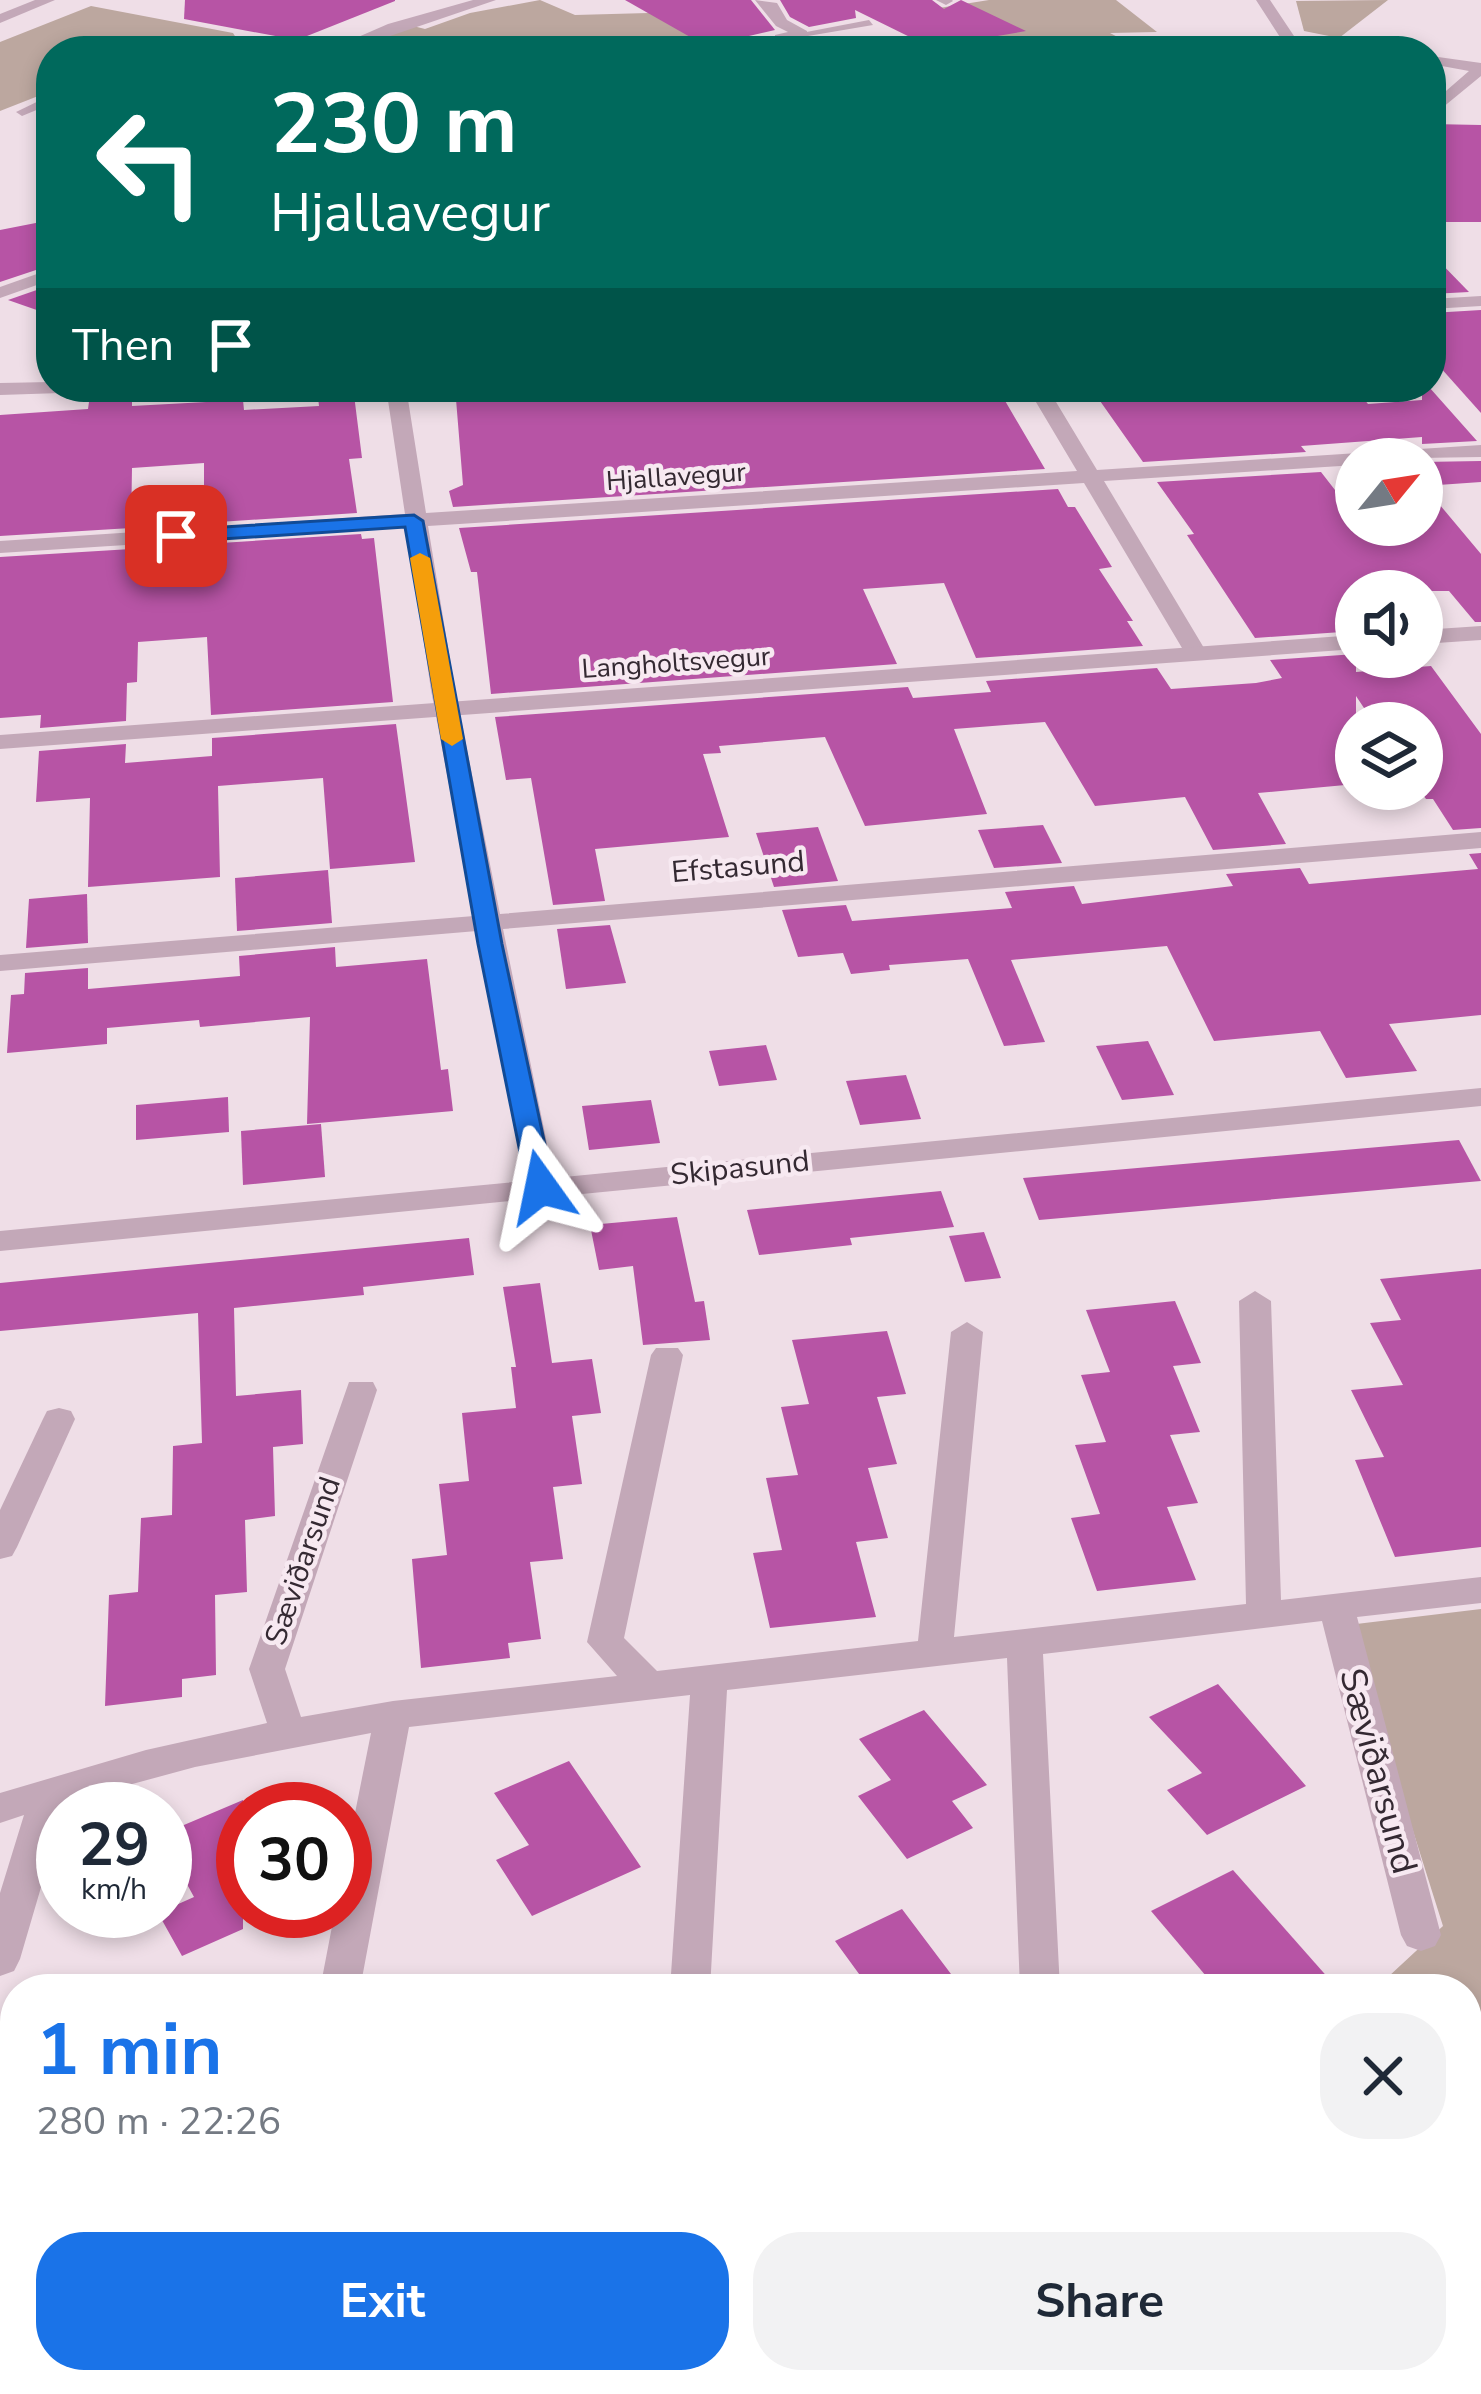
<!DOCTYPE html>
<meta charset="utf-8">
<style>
:root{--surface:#fff;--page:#f2f2f3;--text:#1f2937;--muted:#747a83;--accent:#1a73e8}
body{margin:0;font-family:"Nunito Sans",sans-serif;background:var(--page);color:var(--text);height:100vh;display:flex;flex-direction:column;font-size:45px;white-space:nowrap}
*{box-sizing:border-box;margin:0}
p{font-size:39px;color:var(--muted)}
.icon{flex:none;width:66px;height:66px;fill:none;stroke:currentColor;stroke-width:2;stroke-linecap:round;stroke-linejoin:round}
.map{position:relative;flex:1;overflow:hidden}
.side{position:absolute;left:0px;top:1974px;width:1482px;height:420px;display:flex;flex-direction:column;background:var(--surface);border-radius:48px 48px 0 0;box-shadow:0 6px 18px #0003}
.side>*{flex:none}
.banner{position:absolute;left:36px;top:36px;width:1410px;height:366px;border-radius:48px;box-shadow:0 6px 18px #0003;background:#00695c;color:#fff;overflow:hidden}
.needle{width:78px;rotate:60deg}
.tools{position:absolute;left:1335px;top:438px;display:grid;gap:24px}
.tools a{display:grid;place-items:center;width:108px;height:108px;border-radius:50%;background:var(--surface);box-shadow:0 6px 18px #0003;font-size:60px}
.speed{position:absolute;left:36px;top:1782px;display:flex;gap:24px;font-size:60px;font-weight:700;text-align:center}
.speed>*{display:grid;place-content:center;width:156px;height:156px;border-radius:50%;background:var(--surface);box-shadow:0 6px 18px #0003;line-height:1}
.speed small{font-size:30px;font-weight:400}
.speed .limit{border:18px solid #d22;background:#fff;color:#111}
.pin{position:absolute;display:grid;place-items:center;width:102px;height:102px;color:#fff;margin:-51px;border-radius:24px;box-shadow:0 6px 18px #0006}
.me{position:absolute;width:132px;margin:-66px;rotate:348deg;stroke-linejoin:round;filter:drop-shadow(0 0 9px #0008)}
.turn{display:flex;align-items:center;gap:42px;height:252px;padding:0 36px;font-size:54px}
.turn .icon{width:156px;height:156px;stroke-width:2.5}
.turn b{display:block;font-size:84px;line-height:102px}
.then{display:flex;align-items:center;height:114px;padding:0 36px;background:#0003;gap:24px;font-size:45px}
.round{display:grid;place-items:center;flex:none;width:126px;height:126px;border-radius:48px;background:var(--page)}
.headline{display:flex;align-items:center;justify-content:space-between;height:204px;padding:0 36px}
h1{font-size:72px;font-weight:700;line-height:90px;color:var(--accent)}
.primary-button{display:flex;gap:24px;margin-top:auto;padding:24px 36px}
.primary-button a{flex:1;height:138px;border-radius:48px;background:var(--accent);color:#fff;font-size:48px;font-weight:700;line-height:138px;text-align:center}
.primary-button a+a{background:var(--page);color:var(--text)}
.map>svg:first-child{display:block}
.green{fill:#bca79f}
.building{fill:#b754a5}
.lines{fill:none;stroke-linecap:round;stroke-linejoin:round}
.service{fill:#c3a8b8;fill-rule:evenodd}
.minor{fill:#c3a8b8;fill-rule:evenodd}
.tertiary{fill:#c3a8b8;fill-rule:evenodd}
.route{fill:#1a73e8;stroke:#114b97;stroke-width:3}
.slow{fill:#f59e0b}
.labels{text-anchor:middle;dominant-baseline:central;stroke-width:9;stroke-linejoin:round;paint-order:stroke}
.far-street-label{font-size:27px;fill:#342932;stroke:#f7e9f1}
.street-label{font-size:30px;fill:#342932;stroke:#f7e9f1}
.near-street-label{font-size:36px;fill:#342932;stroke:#f7e9f1}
</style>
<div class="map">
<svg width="1481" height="2394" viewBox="0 0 1481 2394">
<rect width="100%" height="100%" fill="#efdee7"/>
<g class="green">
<polygon points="540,0 575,15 685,12 709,51 350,51 413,26 425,29 470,13"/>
<polygon points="989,0 1116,0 1157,32 1110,33 1127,42 1082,51 917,51 993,37 939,8"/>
<polygon points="1388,0 1339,38 1304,31 1296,1"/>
<polygon points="91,6 233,33 238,41 221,51 51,51 51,91 0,111 0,42"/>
<polygon points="1481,1609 1481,2252 1467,2260 1467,1989 1363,1989 1388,1977 1443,1926 1348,1625"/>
<polygon points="734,2379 1032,2379 1006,2394 744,2394"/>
</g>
<g class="building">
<polygon points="185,0 395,0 395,1 297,40 184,19"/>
<polygon points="625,0 751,0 775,30 706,46"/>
<polygon points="780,0 932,0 944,9 961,0 1026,31 945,45 935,40 920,42 855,10 856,18 809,27 790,17"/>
<polygon points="1431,124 1481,125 1481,222 1431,222"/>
<polygon points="51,220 51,265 0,282 0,230"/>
<polygon points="1431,253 1469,292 1431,294"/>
<polygon points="51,285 51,315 8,300"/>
<polygon points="1481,310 1481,413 1431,357 1431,313"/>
<polygon points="353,387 362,458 349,459 357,513 204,523 204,463 132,468 131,528 0,536 0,415 88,409 89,402 132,399 132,406 243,400 244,410 319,406 317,388"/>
<polygon points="455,387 997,387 1045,469 453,507 449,491 463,485"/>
<polygon points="1152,387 1302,387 1311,398 1360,394 1368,404 1422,400 1422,387 1429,387 1477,441 1422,444 1422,437 1301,446 1306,452 1143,462 1093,391"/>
<polygon points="1481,461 1481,482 1424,486 1481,554 1481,622 1475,622 1449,591 1356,591 1356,631 1255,638 1187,535 1194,534 1157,482 1321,472 1356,517 1356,525 1422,525 1422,462"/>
<polygon points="1058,489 1068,507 1075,507 1112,567 1099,569 1133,621 1127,621 1143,646 976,658 944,583 863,589 897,664 491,694 477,572 471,572 459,528"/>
<polygon points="361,534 362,539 374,538 393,702 211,715 207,637 138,642 137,682 127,683 126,721 40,728 41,715 0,718 0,557 131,549 130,566 205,560 205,544"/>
<polygon points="1356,654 1356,672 1431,666 1481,734 1481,828 1453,830 1433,799 1426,799 1419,789 1422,723 1374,723 1356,696 1356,784 1258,793 1286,844 1213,850 1185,797 1095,806 1045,722 954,729 987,814 865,826 825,737 719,746 721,753 703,754 729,837 595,849 605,901 553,905 531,778 506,780 495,717 908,687 913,698 991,692 986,681 1157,668 1171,689 1256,683 1282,678 1270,660"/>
<polygon points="396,724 415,862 330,869 323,778 218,786 220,877 88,887 90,798 36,802 39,751 126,744 125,763 212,756 212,738"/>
<polygon points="1043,825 1062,863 994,868 978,830"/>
<polygon points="818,827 838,881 774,887 756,833"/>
<polygon points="1481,853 1481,1015 1389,1024 1417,1071 1346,1078 1320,1031 1214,1041 1167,946 1011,960 1045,1042 1004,1046 968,959 889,965 890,970 851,974 843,953 798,957 782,910 846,905 852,921 1012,908 1005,892 1074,886 1082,904 1233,886 1226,874 1300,868 1309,884 1478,869 1469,854"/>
<polygon points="328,870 332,923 237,931 235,878"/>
<polygon points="87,894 88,943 26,948 29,899"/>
<polygon points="610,925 626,983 566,989 557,929"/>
<polygon points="335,947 336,967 427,959 441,1070 448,1069 453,1111 307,1124 310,1017 200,1027 199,1020 107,1028 107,1044 7,1053 11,995 24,994 25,973 88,968 88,989 240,976 239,956"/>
<polygon points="1148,1041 1174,1095 1122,1100 1096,1046"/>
<polygon points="766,1045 777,1080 719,1086 709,1051"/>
<polygon points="906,1075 921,1119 860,1125 846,1081"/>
<polygon points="228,1097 229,1132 136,1140 136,1105"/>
<polygon points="651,1100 660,1143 589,1150 582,1106"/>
<polygon points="321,1124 325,1177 243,1185 241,1131"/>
<polygon points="1459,1140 1481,1181 1039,1220 1023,1178"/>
<polygon points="941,1191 954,1227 850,1238 852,1245 759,1255 747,1210"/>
<polygon points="677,1217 695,1302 704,1301 710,1340 643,1345 633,1266 599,1270 590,1225"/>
<polygon points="984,1232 1001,1278 965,1282 949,1236"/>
<polygon points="469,1238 474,1275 363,1287 364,1295 234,1308 236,1396 301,1390 303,1444 273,1447 275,1516 245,1520 247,1592 215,1595 216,1675 182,1679 182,1697 105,1706 109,1595 138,1592 141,1518 172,1515 173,1446 202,1443 198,1313 0,1331 0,1283"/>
<polygon points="1481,1269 1481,1547 1395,1557 1355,1460 1384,1457 1351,1390 1403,1385 1370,1323 1401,1320 1380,1279"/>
<polygon points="540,1283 552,1363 592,1359 601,1413 572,1416 582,1484 553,1487 563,1559 530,1562 541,1639 508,1643 510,1658 421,1668 412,1559 447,1555 439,1484 469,1481 462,1413 516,1408 511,1367 516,1367 503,1287"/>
<polygon points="1175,1301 1201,1363 1173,1366 1200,1432 1170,1435 1198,1503 1167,1507 1196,1580 1097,1591 1071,1518 1100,1514 1075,1445 1106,1442 1081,1375 1110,1372 1086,1310"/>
<polygon points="887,1331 906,1394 877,1397 897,1464 868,1468 888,1538 856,1542 876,1617 770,1628 753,1553 782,1550 766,1478 798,1475 781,1407 809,1404 792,1340"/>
<polygon points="1218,1684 1306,1786 1207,1835 1167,1790 1202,1773 1149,1717"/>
<polygon points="924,1710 987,1785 952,1801 973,1828 907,1859 858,1796 891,1780 859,1739"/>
<polygon points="569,1761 641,1867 532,1916 496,1860 529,1845 494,1793"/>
<polygon points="243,1800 243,1929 182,1956 158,1913 194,1897 165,1844 165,1833"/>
<polygon points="1233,1870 1338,1989 1217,1989 1151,1911"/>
<polygon points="902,1909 951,1974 948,1975 959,1989 870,1989 835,1941"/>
</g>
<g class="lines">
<g class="service">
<polygon points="869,20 873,25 802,37 796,34"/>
<polygon points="1291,36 1295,42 1248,50 1242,46"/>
<polygon points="51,95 51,104 22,116 16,112"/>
</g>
<g class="minor">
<polygon points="473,0 496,0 346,51 326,51 388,24"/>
<polygon points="755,0 777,3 787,20 807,31 807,37 794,40 811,51 793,51 775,41 775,35 788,32 776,26"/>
<polygon points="936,0 952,0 953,1 946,5"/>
<polygon points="1256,0 1270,0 1294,36 1381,51 1300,46 1303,51 1289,51"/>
<polygon points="1431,56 1481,63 1481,76 1431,117 1431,104 1469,71 1431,64"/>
<polygon points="51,269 51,280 0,298 0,287"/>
<polygon points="1481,296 1481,306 1431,309 1431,299"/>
<polygon points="51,382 51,387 71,387 61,393 0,395 0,383"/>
<polygon points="386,387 406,387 426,513 1077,471 1027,387 1047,387 1097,470 1481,445 1481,457 1356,459 1356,465 1104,481 1207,653 1196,660 1185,653 1084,483 428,526 455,690 500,914 1481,832 1481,848 503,929 554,1178 1481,1088 1481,1106 0,1251 0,1231 525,1181 477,931 0,971 0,955 474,916 431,690 407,527 0,553 0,541 405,514"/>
<polygon points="1255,1291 1271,1301 1281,1600 1481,1577 1481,1603 1357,1617 1441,1935 1435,1946 1421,1951 1407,1946 1401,1935 1322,1621 1043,1654 1060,1989 1020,1989 1007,1658 727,1690 710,1989 670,1989 690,1695 409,1727 360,1989 320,1989 335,1911 345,1911 345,1863 371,1733 195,1767 66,1802 20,1959 14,1971 0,1976 0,1893 24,1815 0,1823 0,1793 146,1750 267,1723 249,1669 349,1382 373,1382 377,1390 285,1669 301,1717 393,1701 617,1676 587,1642 651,1355 656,1348 678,1348 683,1355 624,1638 657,1671 918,1641 951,1332 967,1322 983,1332 954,1637 1246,1604 1239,1301"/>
<polygon points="59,1408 71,1411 75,1419 17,1547 12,1556 0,1559 0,1510 43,1419 47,1411"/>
</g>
<g class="tertiary">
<polygon points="35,0 55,0 0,23 0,14"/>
<polygon points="1481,626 1481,640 1422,644 1422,630"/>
<polygon points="1356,635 1356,649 0,749 0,735"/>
</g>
</g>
<polygon class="route" points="414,515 423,521 502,944 554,1187 541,1196 527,1187 478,944 405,527 176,542 166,536 176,530"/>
<polygon class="slow" points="420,553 430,558 463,739 452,746 441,739 410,558"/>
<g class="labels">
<g class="far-street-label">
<text transform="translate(676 477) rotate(-4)">Hjallavegur</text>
<text transform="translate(676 663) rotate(-4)">Langholtsvegur</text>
</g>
<g class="street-label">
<text transform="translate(738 867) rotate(-5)">Efstasund</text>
<text transform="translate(740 1168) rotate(-6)">Skipasund</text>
<text transform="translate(303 1561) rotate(-71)">Sæviðarsund</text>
</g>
<g class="near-street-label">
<text transform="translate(1378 1771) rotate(75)">Sæviðarsund</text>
</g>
</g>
</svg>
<div class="tools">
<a><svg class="needle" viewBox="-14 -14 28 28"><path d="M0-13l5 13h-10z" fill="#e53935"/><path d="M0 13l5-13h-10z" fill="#747a83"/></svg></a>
<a><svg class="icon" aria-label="sound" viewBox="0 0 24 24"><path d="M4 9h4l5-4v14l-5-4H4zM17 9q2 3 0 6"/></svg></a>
<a><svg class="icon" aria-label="layers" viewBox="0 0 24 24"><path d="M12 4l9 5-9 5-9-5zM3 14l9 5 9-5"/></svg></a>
</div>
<div class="speed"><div>29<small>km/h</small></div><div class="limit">30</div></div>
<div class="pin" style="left:176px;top:536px;background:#d93025"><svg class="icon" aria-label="arrive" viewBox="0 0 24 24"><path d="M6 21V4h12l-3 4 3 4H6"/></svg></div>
<svg class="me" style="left:541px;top:1187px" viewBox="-20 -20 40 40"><path d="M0-17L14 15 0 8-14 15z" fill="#1a73e8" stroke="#fff" stroke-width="4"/></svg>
<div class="banner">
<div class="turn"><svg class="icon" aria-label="left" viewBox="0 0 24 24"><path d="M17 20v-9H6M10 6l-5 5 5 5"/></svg><div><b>230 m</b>Hjallavegur</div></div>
<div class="then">Then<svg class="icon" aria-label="arrive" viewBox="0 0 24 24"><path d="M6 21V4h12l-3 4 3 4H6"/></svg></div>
</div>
<section class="side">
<div class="headline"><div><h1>1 min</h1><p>280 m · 22:26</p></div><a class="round"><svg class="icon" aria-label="close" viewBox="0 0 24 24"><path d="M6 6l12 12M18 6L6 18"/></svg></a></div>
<div class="primary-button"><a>Exit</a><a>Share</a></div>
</section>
</div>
